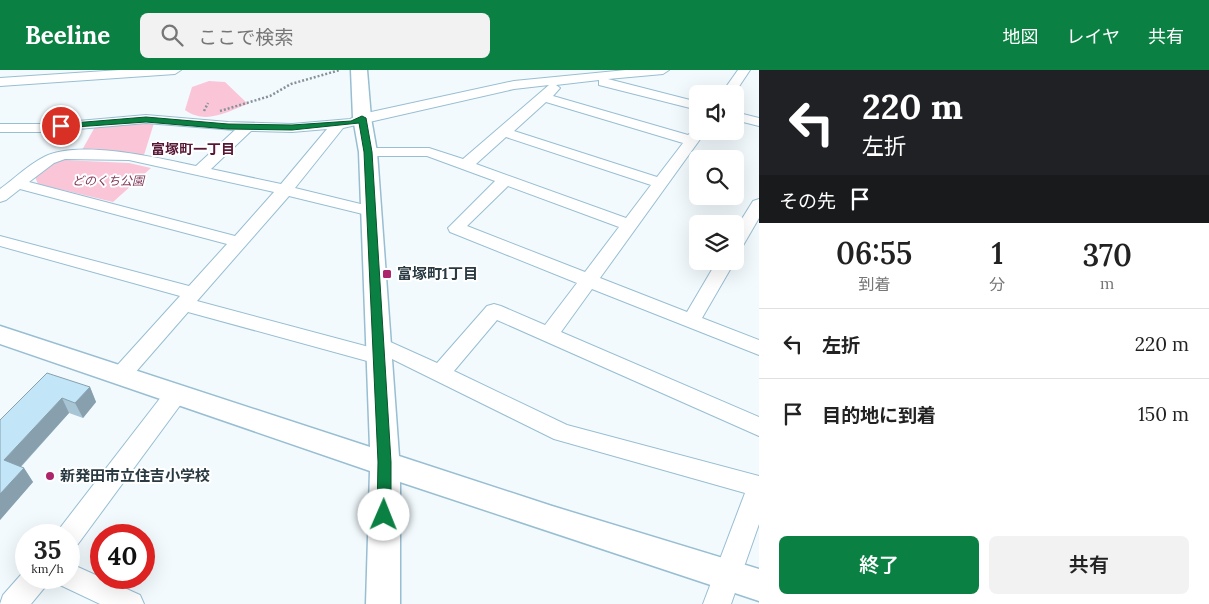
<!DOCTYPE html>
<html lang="ja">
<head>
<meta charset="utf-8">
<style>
	body { margin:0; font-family:Lora,"Noto Sans JP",serif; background:#f2f2f2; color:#222; height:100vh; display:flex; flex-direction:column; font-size:19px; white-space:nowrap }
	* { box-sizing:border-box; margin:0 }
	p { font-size:16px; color:#767676 }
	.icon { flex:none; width:28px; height:28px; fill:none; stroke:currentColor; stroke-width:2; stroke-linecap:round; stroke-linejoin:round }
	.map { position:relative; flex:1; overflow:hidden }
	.side { display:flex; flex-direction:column; background:#fff; width:450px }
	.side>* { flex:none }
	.banner { background:#202124; color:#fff; overflow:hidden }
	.tools { position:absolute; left:689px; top:15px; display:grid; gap:10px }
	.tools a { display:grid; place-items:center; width:55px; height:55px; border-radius:8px; background:#fff; box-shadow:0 5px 20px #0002; font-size:25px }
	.speed { position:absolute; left:15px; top:454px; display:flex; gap:10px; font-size:25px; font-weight:700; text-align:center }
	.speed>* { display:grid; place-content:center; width:65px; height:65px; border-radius:50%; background:#fff; box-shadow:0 5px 20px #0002; line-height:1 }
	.speed small { font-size:12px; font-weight:400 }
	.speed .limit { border:8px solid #d22; background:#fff; color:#111 }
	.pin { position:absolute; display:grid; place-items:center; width:42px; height:42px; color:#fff; margin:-21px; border:2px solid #fff; border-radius:50%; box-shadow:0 1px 5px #0007 }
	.me { position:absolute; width:55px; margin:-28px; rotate:1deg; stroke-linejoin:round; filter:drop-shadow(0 0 4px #0008) }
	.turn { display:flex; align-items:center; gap:18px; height:105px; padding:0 20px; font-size:22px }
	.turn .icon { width:65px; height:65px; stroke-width:2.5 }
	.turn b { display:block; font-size:35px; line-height:42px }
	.then { display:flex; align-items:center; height:48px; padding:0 20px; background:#0003; gap:10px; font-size:19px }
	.eta { display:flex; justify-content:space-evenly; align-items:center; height:85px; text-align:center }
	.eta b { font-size:30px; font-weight:600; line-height:35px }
	.action { display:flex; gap:10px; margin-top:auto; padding:10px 20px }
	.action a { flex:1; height:58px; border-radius:8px; background:#0b8043; color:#fff; font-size:20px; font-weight:600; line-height:58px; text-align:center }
	.action a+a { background:#f2f2f2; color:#222 }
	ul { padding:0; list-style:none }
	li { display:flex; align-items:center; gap:15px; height:70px; padding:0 20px; border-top:1px solid #e0e0e0 }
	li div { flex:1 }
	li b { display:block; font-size:19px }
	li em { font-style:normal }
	header { display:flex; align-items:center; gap:30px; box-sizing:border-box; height:70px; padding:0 25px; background:#0b8043; color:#fff }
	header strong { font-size:24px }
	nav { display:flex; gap:28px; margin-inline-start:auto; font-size:18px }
	.search { width:350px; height:45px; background:#f2f2f2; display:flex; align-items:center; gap:12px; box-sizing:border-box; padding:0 18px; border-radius:8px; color:#767676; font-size:19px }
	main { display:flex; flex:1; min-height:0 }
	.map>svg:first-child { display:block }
	.green { fill:#fbc5d8 }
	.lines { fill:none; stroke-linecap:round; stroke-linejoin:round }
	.minor-casing { stroke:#98bed2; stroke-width:2 }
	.tertiary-casing { stroke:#98bed2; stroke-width:3 }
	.path { stroke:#869298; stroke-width:2.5; stroke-dasharray:2 2; stroke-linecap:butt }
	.minor { fill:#fff; fill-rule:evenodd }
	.tertiary { fill:#fff; fill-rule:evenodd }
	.wall { fill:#a7c5d5 }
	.shaded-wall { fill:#88a0ae }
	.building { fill:#c2e5f8; stroke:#88a0ae }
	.route { fill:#0b8043; stroke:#07532c }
	.poi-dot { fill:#ad256a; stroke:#fff; stroke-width:2 }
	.labels { text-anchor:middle; stroke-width:4; stroke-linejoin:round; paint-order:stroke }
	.far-park-label { font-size:12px; font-style:italic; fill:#803958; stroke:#fff }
	.far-neighbourhood-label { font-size:14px; font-weight:bold; fill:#571735; stroke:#fff }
	.poi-label { font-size:15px; font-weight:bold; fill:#2a3a42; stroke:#fff; text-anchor:start }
</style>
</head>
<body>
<header>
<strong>Beeline</strong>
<div class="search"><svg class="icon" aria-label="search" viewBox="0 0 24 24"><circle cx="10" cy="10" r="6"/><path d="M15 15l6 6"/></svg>ここで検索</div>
<nav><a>地図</a><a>レイヤ</a><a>共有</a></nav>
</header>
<main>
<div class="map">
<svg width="759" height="534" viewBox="0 0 759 534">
	<rect width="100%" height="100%" fill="#f2fafe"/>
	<g class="green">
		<path d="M209,11L225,12L248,34C226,42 206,55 185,40L192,17Z"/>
		<polygon points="130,52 154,53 144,85 81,82 96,55"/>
		<polygon points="63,90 129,93 151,98 113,132 38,114 35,107 53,93"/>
	</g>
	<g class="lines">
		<defs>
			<g id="minor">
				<polygon points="120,0 181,0 175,4 0,16 0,8"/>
				<path d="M626,0H669L663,4L608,9L698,32V40L599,15V10L556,15L560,18L553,26L688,65L698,57V61H706L600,208L687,242L717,191H735L702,248L759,270V285L592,219L561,262L759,347V366L497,250L454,301L567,355L759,406V454L731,534H703L745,423L554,369L388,287L385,292L378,294L188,242L127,312L120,314L113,312L109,306L113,300L180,226L0,176V166L189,216L227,174L20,119L6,130L0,132V119C14,109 28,95 44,87C78,69 159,88 196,96L235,60L146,53L44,62H0V54H44L146,45L228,52L292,54L350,49L362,44L514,11ZM549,15L463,89L429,78H368L361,82L368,86H427L495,111L448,158L450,162L577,213L545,255L501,236L494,234L487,236L437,293L377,266L370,268L367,273L369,277L197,231L289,126L371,146L377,144L379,141L377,138L295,118L343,58L514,19ZM546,32L683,73L657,107L514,61ZM327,59L281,114L211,99L251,61L292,62ZM506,67L651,115L626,148L476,94ZM65,89L129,90L274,122L235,166L29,112L54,93ZM508,116L619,157L585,202L467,156Z"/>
				<polygon points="738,0 750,0 734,24 721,24"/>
				<polygon points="735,42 759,48 759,56 735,50"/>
				<polygon points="759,129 759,148 741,179 735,180 735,160 753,131"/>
				<polygon points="176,316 184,318 187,324 184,330 78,474 69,478 69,465 57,465 60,458 168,318"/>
				<polygon points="69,493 140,525 144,534 100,534 60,515 56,508 69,508"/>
				<polygon points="26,499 26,508 49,508 45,517 31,534 0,534 3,525"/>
			</g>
			<polygon id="tertiary" points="351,0 367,0 371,48 377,82 399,386 552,436 759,499 759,531 400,412 400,534 366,534 370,401 0,274 0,256 370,377 359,82 353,48"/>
		</defs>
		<use href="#minor" class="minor-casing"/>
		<use href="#tertiary" class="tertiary-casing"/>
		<g class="path">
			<polyline points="204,41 208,33"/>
			<polyline points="220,41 270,26 291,14 340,0"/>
		</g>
		<use href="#minor" class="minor"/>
		<use href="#tertiary" class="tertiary"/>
	</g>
	<polygon class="wall" points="90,317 96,332 83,348 69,343 21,397 24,398 33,412 0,450 0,350"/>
	<g class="shaded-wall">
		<polygon points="90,317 96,332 83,348 75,333"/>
		<polygon points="62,328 69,343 13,405 4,390"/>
		<polygon points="24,398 33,412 0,450 0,424"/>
	</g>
	<polygon class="building" points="47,303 90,317 75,333 62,328 4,390 24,398 0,424 0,350"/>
	<polygon class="route" points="362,46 366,48 372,82 391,392 391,445 389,450 384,452 379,450 377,445 378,392 364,82 359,53 292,60 228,59 146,52 61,58 57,56 61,54 146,47 228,54 292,55 351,51"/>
	<g class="poi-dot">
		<rect x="382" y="199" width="10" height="10" rx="2.5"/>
		<circle cx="50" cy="406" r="5"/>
	</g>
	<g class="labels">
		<g class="far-park-label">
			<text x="108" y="115">どのくち公園</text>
		</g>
		<g class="far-neighbourhood-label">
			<text x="193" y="84">富塚町一丁目</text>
		</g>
		<g class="poi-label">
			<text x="397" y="209">富塚町1丁目</text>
			<text x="60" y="411">新発田市立住吉小学校</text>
		</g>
	</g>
</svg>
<div class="tools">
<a><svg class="icon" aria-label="sound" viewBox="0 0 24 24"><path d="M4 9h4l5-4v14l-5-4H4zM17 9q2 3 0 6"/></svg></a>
<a><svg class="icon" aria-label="search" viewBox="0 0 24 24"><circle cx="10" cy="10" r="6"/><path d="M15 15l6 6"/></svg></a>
<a><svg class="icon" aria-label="layers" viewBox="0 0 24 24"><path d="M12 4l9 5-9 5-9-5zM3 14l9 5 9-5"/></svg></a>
</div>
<div class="speed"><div>35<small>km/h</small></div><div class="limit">40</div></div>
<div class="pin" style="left:61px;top:56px;background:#d93025"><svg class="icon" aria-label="arrive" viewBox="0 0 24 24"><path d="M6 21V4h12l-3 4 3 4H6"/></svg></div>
<svg class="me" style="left:384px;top:445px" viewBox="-20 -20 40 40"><circle r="19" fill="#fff"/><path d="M0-13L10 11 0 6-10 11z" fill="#0b8043"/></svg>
</div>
<section class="side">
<div class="banner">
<div class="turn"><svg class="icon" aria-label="left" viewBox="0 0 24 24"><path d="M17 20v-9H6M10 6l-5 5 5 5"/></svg><div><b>220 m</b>左折</div></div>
<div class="then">その先<svg class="icon" aria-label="arrive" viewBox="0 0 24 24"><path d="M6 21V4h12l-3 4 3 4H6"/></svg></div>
</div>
<div class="eta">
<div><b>06:55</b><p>到着</p></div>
<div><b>1</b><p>分</p></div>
<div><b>370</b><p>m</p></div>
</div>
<ul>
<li><svg class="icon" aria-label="left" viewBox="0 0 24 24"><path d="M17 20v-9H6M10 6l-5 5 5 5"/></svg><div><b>左折</b></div><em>220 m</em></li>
<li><svg class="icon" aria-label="arrive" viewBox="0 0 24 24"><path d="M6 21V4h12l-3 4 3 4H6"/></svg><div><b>目的地に到着</b></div><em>150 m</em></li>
</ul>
<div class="action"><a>終了</a><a>共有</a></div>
</section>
</main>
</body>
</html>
